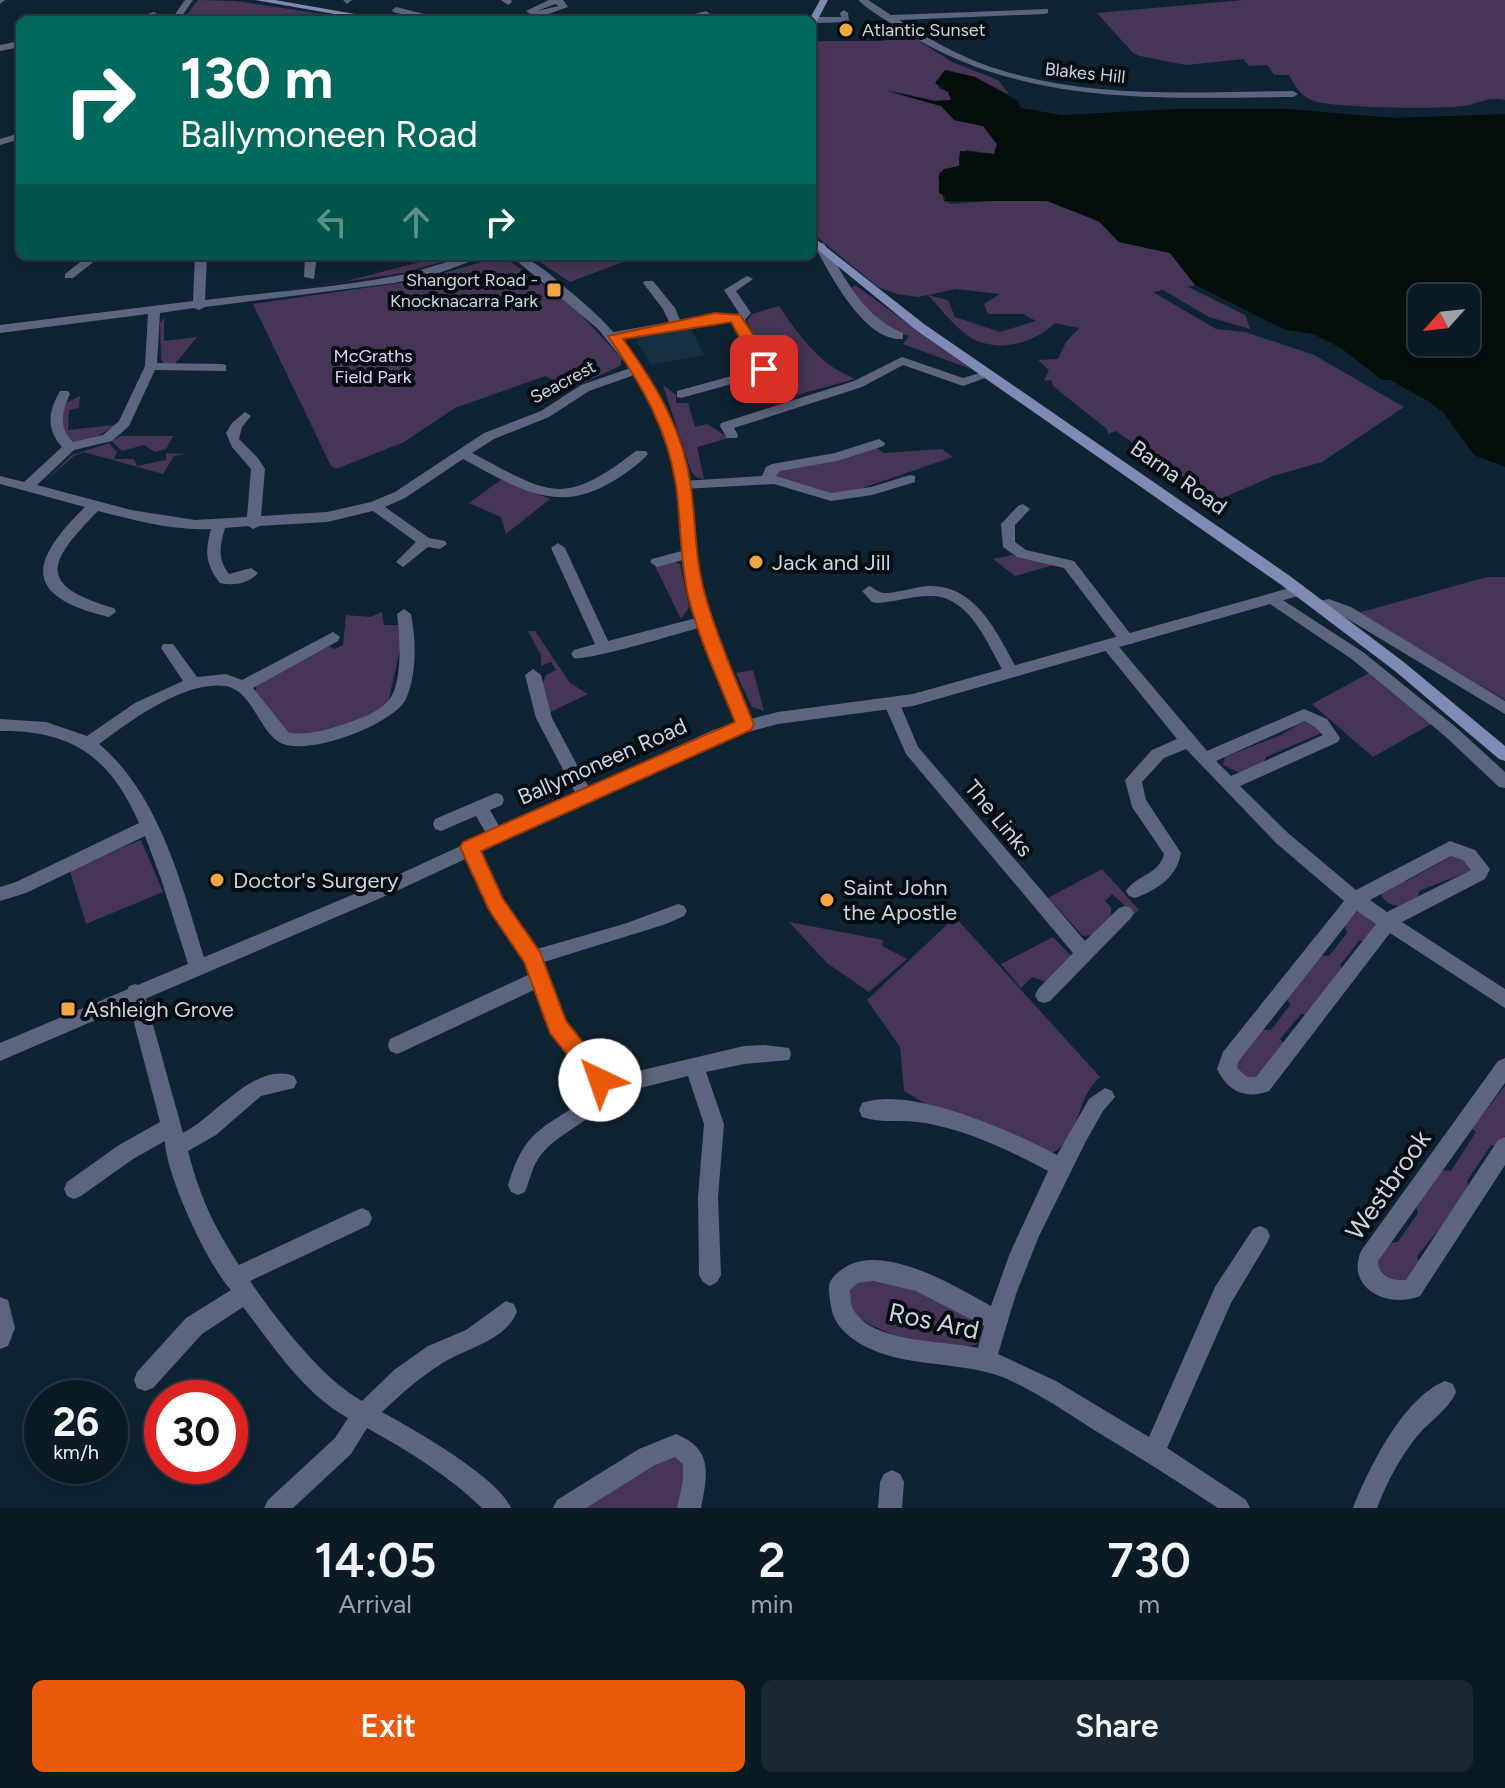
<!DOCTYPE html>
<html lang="en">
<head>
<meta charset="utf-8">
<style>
	body { margin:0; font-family:Figtree,sans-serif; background:#192832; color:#f1f3f6; height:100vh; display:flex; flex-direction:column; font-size:30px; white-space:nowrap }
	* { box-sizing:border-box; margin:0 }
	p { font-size:26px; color:#9aa1a7 }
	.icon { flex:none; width:44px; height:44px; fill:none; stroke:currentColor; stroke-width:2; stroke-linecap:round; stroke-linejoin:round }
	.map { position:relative; height:1508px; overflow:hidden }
	.details { display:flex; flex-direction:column; background:#0b1b26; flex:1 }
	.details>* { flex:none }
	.hud { position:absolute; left:16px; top:16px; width:800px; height:244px; border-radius:12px; box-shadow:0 4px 12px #0003,0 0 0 2px #2b3943; background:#00695c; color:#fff; overflow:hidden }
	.needle { width:52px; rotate:243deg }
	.tools { position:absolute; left:1408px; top:284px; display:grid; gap:16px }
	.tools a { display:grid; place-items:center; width:72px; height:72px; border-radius:12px; background:#0b1b26; box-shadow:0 4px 12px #0003,0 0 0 2px #2b3943; font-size:40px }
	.speed { position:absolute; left:24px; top:1380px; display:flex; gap:16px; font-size:40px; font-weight:700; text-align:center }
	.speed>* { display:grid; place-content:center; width:104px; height:104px; border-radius:50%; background:#0b1b26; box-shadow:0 4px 12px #0003,0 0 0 2px #2b3943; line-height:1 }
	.speed small { font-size:20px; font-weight:400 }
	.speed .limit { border:12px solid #d22; background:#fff; color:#111 }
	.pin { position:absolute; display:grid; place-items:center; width:68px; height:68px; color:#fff; margin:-34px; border-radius:16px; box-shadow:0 4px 12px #0006 }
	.me { position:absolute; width:88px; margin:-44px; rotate:318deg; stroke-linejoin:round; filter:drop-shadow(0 0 6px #0008) }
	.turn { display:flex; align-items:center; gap:28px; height:168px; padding:0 32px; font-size:36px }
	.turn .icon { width:104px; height:104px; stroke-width:2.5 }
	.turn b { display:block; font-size:56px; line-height:68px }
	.lanes { display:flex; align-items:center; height:76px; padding:0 32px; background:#0003; justify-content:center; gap:40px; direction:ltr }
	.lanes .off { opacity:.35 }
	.eta { display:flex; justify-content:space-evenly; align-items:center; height:136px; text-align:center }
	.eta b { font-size:48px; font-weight:600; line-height:56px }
	.action { display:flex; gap:16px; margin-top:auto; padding:16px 32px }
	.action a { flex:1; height:92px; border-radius:12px; background:#ea580c; color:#fff; font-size:32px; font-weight:600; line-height:92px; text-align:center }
	.action a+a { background:#192832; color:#f1f3f6 }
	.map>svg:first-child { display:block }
	.built { fill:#153042 }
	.green { fill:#463556 }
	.water { fill:#040e0a; fill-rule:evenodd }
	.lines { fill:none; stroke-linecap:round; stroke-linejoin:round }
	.minor { fill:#5d647f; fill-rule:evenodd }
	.tertiary { fill:#5d647f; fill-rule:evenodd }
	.secondary { fill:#7f8ab5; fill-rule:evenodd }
	.route { fill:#ea580c; stroke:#983908; stroke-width:2 }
	.poi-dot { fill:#f3a443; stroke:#050c12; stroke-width:3 }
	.labels { text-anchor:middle; stroke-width:8; stroke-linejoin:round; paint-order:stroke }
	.far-poi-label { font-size:18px; fill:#cad7e0; stroke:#050c12; text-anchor:start }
	.far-street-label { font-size:18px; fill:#cad7e0; stroke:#050c12 }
	.far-park-label { font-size:18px; fill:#e5d3f7; stroke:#050c12 }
	.street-label { font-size:22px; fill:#cad7e0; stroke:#050c12 }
	.poi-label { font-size:22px; fill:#cad7e0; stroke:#050c12; text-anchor:start }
	.near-street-label { font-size:26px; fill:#cad7e0; stroke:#050c12 }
</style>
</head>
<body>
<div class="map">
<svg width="1505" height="1508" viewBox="0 0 1505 1508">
	<rect width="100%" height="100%" fill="#0f2432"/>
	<polygon class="built" points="689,325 704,355 651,365 634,337"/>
	<g class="green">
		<polygon points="198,0 236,1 323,14 308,20 183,20"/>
		<path d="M1243,0H1505V100C1490,97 1483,101 1469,105C1449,110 1333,108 1314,101C1300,96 1296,87 1289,75H1274L1267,65L1249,66L1243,59L1186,65L1140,56L1133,53L1097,13Z"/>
		<path d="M910,35L952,62L998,80L1010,95L975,77L946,70L938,88L948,92L952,100L935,101L888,90L941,106L954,120L983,126L997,144L994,154L966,150L959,156V166L938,177L944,201L951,204L1017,199L1048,201L1099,222L1119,242L1170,253L1195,285L1188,287L1245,315L1250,329L1209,317L1163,290L1153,292L1216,329L1245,332L1314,355L1404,407L1322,462L1273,476L1216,501L1116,431L1108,434L1107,429L1054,387L1051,380L1044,381L1049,370L1038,360L1058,359L1066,342L1079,328L1055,323C1032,346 989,355 963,332C950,321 939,307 928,295L948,300L955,317L1000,332L1036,321L1023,314H988L984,304L1000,294L956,289L918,297L897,294L878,287L812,233V44L820,41H882Z"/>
		<polygon points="443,256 462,256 403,273 256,295 347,281"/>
		<polygon points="502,256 571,304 622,359 620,366 570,389 545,376 455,408 404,442 336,469 331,466 253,304 420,280"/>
		<polygon points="531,256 639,256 570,282"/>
		<polygon points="855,285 971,369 903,344 909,336 888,329 869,315 851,288"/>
		<path d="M779,306C800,337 819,364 855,379L796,395L771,371L747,321L752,314Z"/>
		<polygon points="164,318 164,341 197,337 174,365 164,364 161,359 160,323"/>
		<polygon points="663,385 676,395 676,403 688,403 695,427 707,424 729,438 697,447 704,479 696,477 691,471"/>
		<path d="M80,396L79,408L69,410L68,430L115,425L98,436L73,443C60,432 60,418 66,403Z"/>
		<polygon points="121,436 173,436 166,449 155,452 144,445 122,451 112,441"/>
		<polygon points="109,443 117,452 114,459 134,459 137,466 166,460 166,453 186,454 174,456 163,474 84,452 74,456 43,483 72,455"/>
		<polygon points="877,448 884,453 942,449 953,457 851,492 826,493 776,477 776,471"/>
		<polygon points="502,479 550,499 506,534 501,517 469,503"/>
		<polygon points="1012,555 1057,564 1015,576 993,559"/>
		<polygon points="674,562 680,564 689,607 681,619 655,566"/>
		<polygon points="1487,577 1505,577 1505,700 1358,613"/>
		<path d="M382,612L384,625H400L403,635L388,703C360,722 320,738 287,733L255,692L257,685L329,646L335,649L343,645L346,615L370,617Z"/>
		<polygon points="528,631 535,631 570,683 588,694 548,713 542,685 546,675 556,670 551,662 541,666 541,655"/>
		<polygon points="753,670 764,711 752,707 736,673"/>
		<polygon points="1369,673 1431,724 1373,757 1312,704"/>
		<polygon points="1304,721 1315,723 1322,733 1266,757 1264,762 1240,773 1223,765 1225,757 1281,735"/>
		<polygon points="141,840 163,892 86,924 69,868"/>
		<path d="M1457,853L1472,870L1419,891L1418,897L1400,906C1391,906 1382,901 1380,891L1397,881H1407Z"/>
		<polygon points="1102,869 1139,910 1134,914 1112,894 1105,901 1111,907 1111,916 1092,935 1083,936 1048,898"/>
		<polygon points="1360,909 1378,921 1366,941 1359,941 1340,965 1342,970 1310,1015 1301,1014 1280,1039 1285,1045 1253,1082 1235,1074 1236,1060 1261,1030 1271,1030 1290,1005 1286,997 1320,955 1329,956 1347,933 1345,925"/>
		<path d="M955,917L1100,1077C1077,1095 1080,1137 1054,1152H1046L990,1124L926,1104L904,1091L900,1047L867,1000Z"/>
		<polygon points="789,922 883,940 882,946 907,959 869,992 827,963"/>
		<polygon points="1053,937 1071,956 1046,982 1032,977 1021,988 1001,964"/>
		<polygon points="1505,1086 1505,1136 1499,1146 1491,1145 1467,1181 1470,1192 1417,1256 1420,1265 1408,1282 1395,1287 1374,1267 1388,1243 1398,1242 1418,1213 1416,1205 1442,1170 1451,1171 1476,1132 1472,1128"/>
		<path d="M857,1279C890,1283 976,1299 981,1339L976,1345C932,1350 885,1337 848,1311L844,1288Z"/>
		<polygon points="670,1454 684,1462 682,1508 583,1508"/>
	</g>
	<path class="water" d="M945,70L975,77L1018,101L1021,108L1062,115L1176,109H1288L1395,118L1505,114V467L1474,455L1444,413L1428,401L1390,380H1382L1341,348L1313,334L1286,330L1265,320L1195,285L1170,253L1119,242L1099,221L1047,201H944L946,197L939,193V174L944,169L959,166L960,151L994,154L997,144L983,126L954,120L941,106L887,91L935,101L951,100L948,92L935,83ZM1422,298H1466V342H1422Z"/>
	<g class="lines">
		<g class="minor">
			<polygon points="0,0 5,0 0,4"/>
			<polygon points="343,0 352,0 347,4"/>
			<polygon points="501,0 511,0 512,2 508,5"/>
			<path d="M549,0H563L568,7L537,18L526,11ZM555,4L559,6L537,11Z"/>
			<path d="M858,0H868L891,15L1048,9V13L1045,14L899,20C928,38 958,56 991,67C1088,100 1192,92 1293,91L1298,94L1293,97C1158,98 1028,107 908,34C891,23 872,13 858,0Z"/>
			<polygon points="396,7 440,18 441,20 426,20 393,12 392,10"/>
			<polygon points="844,10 848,13 849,22 815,23 811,20 815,17 841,17 840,13"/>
			<polygon points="706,11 710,14 709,16 673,20"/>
			<polygon points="154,12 158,15 157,17 129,20"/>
			<polygon points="20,41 20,47 0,51 0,45"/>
			<path d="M816,243H824C846,279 862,316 903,333V339C864,342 830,274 814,245Z"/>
			<polygon points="88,256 101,256 73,278 65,278 65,274"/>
			<path d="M195,256H207L205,300C268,292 332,288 395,276C425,271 454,256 485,256L439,273L394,283L205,307L199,310L194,308L160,313L157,363L222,364L226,365V371L155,370L129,426L112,441L74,450L37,485L131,510L195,520L247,517L251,469L232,447L226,433L232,423L245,412L251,416L242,427L239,439L258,458L265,469L261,516L327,512L371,502L395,492L484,433L541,411L581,385L639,365L643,366V372L589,391L549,417L494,439L472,453C550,494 562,508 636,451H646L648,454C637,466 622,476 608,484C554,515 512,485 463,459L405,498L385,507L429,538L445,541L447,544L440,549L428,547L403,567L396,562L416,542L373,511L327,522L259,526L253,529L248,526L225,528C220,545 217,559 229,574L251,568L258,573C248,584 234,586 220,583C205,564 205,551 211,529C174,531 134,520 98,511C49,561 34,585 114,608L116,612L109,617C22,596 29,562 85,507L0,484V476L24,482L62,447C46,429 48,412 60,391H68L70,394C62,412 58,427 73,442L103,435L119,421L145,366L148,314L0,333V325L193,301Z"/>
			<polygon points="305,256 317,256 314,279 304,277"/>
			<polygon points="747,276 753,279 736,291 751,313 745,320 765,354 770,371 768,374 681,398 677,397 677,391 757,369 753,354 735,323 715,321 614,340 608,336 614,332 669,322 663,309 643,283 645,281 653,281 675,308 680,320 715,313 736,316 739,313 724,290"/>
			<polygon points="902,357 963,378 990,370 996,374 963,386 903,365 862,387 734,428 738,435 737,438 727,438 720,426 721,423 854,381"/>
			<polygon points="879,439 885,443 884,446 837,461 780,471 776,476 831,493 871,487 910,475 915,476 915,482 872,495 831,501 774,484 683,489 676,485 683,481 762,476 766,467 772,464 835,453"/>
			<polygon points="1023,504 1030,509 1015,525 1015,542 1026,550 1074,561 1132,636 1134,640 1132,644 1122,644 1064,568 1017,557 1003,547 1001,524 1018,506"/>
			<path d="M558,543L565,548L608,641L704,616L711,621L709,625C687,631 589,661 574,658L571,654L574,650L595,644L551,548Z"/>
			<polygon points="689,549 696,554 694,557 657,567 650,562 652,559"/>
			<path d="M869,586C873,587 876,591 880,592C889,596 917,586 929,586C978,585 998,636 1019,672L1016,676H1006C989,648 972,598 933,596C914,595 895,602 877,603L872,602L862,591Z"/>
			<polygon points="1275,595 1363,652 1458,729 1505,772 1505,788 1499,787 1446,737 1353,660 1270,604 1268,600 1270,596"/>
			<polygon points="1329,599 1351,607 1505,701 1505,714 1341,615 1328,609 1315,610 1313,606 1315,602"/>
			<path d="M404,609L411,614C416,640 417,674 406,699C393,725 305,758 279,742C258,729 252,690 225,686C185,680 130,721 99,744C162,797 183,891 207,967L204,973L198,975L192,973L189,967L161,879L145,836L26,893L0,901V887L16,882L139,823C110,757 72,730 0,731V719L46,722L87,736L135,703L183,681L161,648L163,644H173L197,677L226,674L242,680L333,632L340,637L338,641L253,688L289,733C308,735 327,730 345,724C359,719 379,712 389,700C403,683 400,635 397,614Z"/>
			<path d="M1109,640L1114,641L1207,751L1304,709L1327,719L1340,738L1338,742L1240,786L1288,833L1356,890L1450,841L1475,850L1490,869L1485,879L1402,922L1505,989V1008L1390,933L1269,1091C1246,1100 1227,1091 1217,1069L1223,1052L1344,901L1276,843L1186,749L1164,758L1142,782L1146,800L1181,853C1177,877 1157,890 1135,898L1129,896L1126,891C1136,875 1159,875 1164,854L1132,807L1125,780L1152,750L1177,739L1104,649L1102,645ZM1305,721L1315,727L1323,735L1231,776L1216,761ZM1451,856L1463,860L1471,870L1387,912L1370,900ZM1357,911L1376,924L1256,1077H1247L1237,1068L1238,1062Z"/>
			<polygon points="533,669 541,675 552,718 593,795 591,800 579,800 536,718 525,675"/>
			<polygon points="892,698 900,704 918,747 1085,941 1119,908 1125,906 1131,908 1134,913 1131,918 1050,1001 1044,1003 1038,1001 1035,995 1038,989 1073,953 906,754 884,704"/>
			<polygon points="496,793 502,795 504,800 502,805 490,810 504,835 502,840 496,842 490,840 476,816 441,831 435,829 433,824 435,819"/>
			<path d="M470,840L476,842L503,899L537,949L624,924L678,904L684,906L687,911L684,916L666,924L544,962C560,1003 574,1057 617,1076L744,1046L764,1045L789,1048L791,1054L789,1060L744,1064L706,1072L724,1124L718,1197L721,1275L717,1282L710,1286L703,1282L699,1275L698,1197L704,1124L688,1076L617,1094L611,1092C595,1123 561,1129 540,1156C532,1167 530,1180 525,1192L518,1195L511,1192L508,1185C515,1163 522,1144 540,1130C559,1114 583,1107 594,1084L587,1081L554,1037L536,989L404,1051L397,1054L390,1051L388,1045L390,1039L530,974L525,962L490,909L462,847L464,842Z"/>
			<path d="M135,984L141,986L144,992L183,1133C215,1117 255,1061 294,1076L297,1082L294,1088L261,1096L216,1135L188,1151C200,1197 213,1225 239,1265L355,1211L362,1208L369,1211L372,1218L369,1225L250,1281C275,1318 323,1380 362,1401L394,1370L428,1346L466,1330L506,1301L514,1304L517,1312C504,1342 465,1348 441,1364C419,1378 401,1394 382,1412C413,1429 498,1477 511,1508H482C449,1476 407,1450 367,1428L351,1454L293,1508H264L268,1500L335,1438L348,1418C304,1394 273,1346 243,1307L202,1334L153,1388L145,1391L137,1388L134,1380L137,1372L186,1318L231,1290C208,1266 165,1173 165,1141L133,1159L81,1196L74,1199L67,1196L64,1189L67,1182L119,1145L160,1122L126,992L129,986Z"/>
			<path d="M1505,1058V1083L1378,1261C1378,1277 1393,1281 1406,1280L1498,1140L1505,1137V1165L1420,1296C1389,1309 1345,1289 1361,1251L1498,1061Z"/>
			<path d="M1105,1088L1112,1091L1115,1097L1103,1111L1086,1141L1039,1236L1016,1294L998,1354L1056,1381L1149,1437L1215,1287L1253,1229L1260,1226L1267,1229L1270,1236L1267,1243L1231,1303L1167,1448L1246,1500L1250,1508H1218C1177,1481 1136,1455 1094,1430C1065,1411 1036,1392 1005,1378C955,1358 891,1371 848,1335C833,1322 831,1311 829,1292C828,1280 834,1275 844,1268C883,1242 955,1286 991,1306L1010,1253L1048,1171C1009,1150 969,1131 925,1123C905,1119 881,1124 862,1117L859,1110L862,1103C910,1085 1014,1132 1057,1155L1089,1099ZM873,1281L916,1291L984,1326L978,1348C945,1340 872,1344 853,1309C850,1304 851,1295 850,1290L858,1283Z"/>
			<polygon points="0,1297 8,1300 15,1328 8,1346 0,1349"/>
			<path d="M1445,1381L1453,1384L1456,1392C1449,1409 1430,1421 1418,1435C1400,1457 1387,1482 1377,1508H1353C1369,1468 1403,1398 1445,1381Z"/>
			<path d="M676,1434C713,1449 708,1474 701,1508H677L683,1481V1464L675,1457L655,1465L586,1508H553L557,1500L639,1449Z"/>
			<polygon points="892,1470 900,1474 904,1482 902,1508 878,1508 880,1482 884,1474"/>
		</g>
		<g class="tertiary">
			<polygon points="185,0 193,0 179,20 171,20"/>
			<polygon points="20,133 20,139 0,145 0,139"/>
			<path d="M511,256C533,256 551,276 567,289C631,340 677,404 690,485C695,516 693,546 699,576C709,626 730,673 750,719L778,712L913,694L1300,585L1307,590L1305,594L913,706L778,724L723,739L390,894L0,1061V1043L378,884L713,730L736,723L707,652L689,595L682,553L676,485L669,446L656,412L640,381L598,329Z"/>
		</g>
		<g class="secondary">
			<polygon points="255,0 275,0 389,20 368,20"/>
			<polygon points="820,0 828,0 816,23 812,26 812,20 809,20"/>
			<polygon points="812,236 924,324 1290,576 1405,663 1505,746 1505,761 1499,759 1395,671 1280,584 916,330 812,245"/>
		</g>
	</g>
	<path class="route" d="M715,313L740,315L766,354L769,372H759L731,322L623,339C656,385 684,431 691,488C696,525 695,562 706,598C718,641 738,684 754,725L751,730L481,851L503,899L540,952L566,1021L608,1073L611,1080L608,1087L600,1090L593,1087L550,1033L524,962L489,910L460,847L463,842L735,722C719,681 698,638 688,595C680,559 681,522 676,485C667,427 641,384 608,336Z"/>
	<g class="poi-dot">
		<circle cx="846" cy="30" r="8"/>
		<rect x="546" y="282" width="16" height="16" rx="4"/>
		<circle cx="756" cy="562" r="8"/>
		<circle cx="217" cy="880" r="8"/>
		<circle cx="827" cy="900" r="8"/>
		<rect x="60" y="1001" width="16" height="16" rx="4"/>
	</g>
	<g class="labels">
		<g class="far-poi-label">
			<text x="862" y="36">Atlantic Sunset</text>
			<text x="538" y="286" text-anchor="end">Shangort Road -<tspan x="538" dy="21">Knocknacarra Park</tspan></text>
		</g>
		<g class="far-street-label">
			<text transform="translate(1085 73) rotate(6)" y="6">Blakes Hill</text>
			<text transform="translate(563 382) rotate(-28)" y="6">Seacrest</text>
		</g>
		<g class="far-park-label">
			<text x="373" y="362">McGraths<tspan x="373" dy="21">Field Park</tspan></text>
		</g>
		<g class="street-label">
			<text transform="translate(1179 477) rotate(35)" y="8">Barna Road</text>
			<text transform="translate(602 761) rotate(-24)" y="8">Ballymoneen Road</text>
			<text transform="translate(999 818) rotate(50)" y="8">The Links</text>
		</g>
		<g class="poi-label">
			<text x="772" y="570">Jack and Jill</text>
			<text x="233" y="888">Doctor's Surgery</text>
			<text x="843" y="895">Saint John<tspan x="843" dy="25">the Apostle</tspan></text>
			<text x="84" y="1017">Ashleigh Grove</text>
		</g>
		<g class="near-street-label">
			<text transform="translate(1388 1185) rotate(-55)" y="9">Westbrook</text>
			<text transform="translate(934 1321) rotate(12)" y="9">Ros Ard</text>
		</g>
	</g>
</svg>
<div class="tools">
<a><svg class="needle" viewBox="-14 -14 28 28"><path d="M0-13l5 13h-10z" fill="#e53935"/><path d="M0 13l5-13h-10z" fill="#9aa1a7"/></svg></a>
</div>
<div class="speed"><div>26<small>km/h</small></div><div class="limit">30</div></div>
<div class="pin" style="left:764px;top:369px;background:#d93025"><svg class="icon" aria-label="arrive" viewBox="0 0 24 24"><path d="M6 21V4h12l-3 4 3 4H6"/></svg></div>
<svg class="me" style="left:600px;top:1080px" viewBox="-20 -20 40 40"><circle r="19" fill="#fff"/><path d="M0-13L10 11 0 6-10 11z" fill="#ea580c"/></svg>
<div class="hud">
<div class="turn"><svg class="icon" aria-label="right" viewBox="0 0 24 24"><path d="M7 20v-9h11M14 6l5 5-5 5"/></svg><div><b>130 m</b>Ballymoneen Road</div></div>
<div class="lanes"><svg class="icon off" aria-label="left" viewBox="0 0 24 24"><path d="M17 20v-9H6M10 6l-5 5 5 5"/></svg><svg class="icon off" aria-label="ahead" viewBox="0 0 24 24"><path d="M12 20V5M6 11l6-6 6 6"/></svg><svg class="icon" aria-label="right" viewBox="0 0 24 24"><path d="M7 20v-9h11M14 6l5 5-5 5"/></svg></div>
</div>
</div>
<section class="details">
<div class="eta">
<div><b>14:05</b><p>Arrival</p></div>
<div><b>2</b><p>min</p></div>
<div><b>730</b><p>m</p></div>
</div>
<div class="action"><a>Exit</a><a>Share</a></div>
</section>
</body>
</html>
